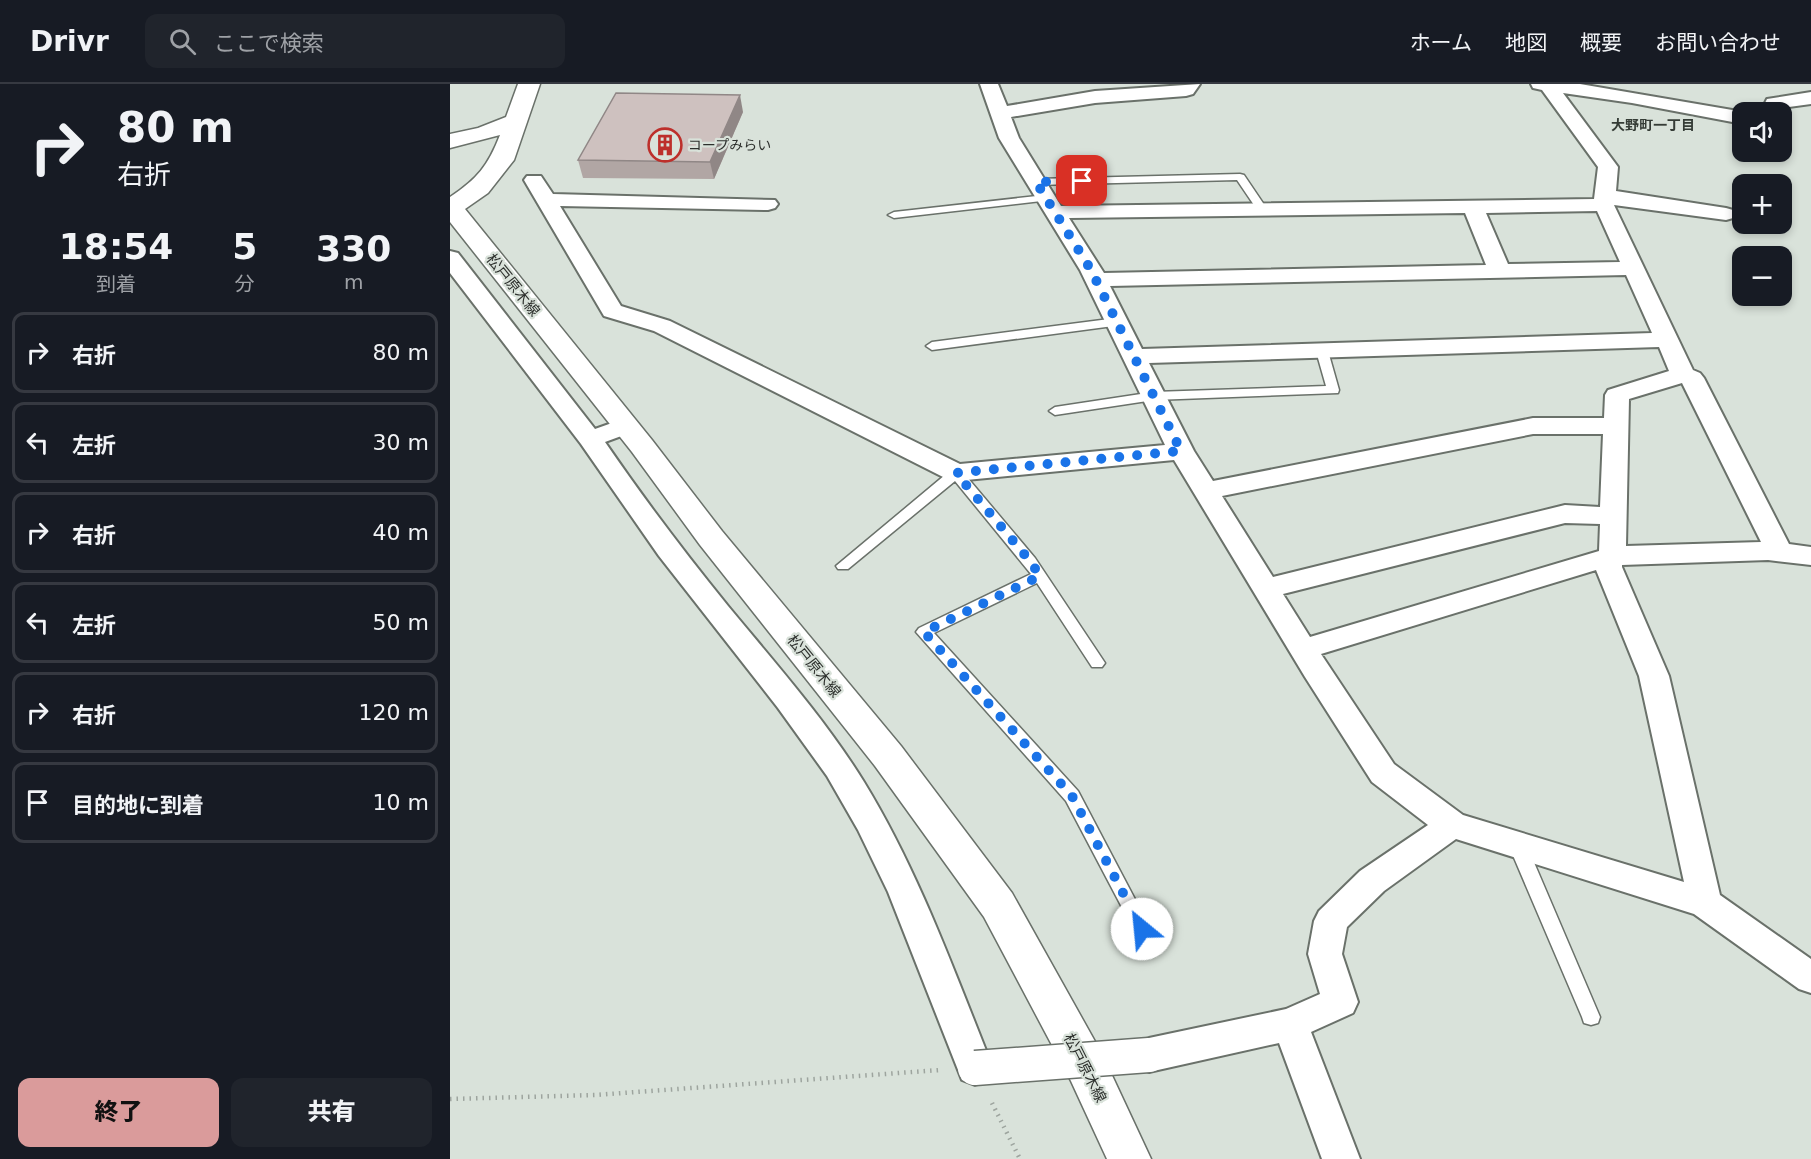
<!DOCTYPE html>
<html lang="ja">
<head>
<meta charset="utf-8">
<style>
	body { margin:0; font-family:"DejaVu Sans","Noto Sans JP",sans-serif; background:#20242c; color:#f1f3f6; height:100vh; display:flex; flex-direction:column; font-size:22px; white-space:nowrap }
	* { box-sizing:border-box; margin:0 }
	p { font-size:20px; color:#9ea1a6 }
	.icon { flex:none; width:33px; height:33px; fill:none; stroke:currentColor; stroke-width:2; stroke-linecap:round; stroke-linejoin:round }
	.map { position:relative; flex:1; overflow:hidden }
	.side { display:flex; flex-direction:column; background:#171b24; width:450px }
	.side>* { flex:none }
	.top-card { background:#171b24; color:#f1f3f6; overflow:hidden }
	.controls { position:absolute; left:1282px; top:18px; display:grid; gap:12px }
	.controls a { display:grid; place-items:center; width:60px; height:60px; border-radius:12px; background:#171b24; box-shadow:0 3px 9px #0003; font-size:30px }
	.pin { position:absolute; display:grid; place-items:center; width:51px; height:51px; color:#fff; margin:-26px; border-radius:12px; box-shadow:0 3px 9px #0006 }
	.me { position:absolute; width:66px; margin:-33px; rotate:332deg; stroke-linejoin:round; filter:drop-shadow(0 0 4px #0008) }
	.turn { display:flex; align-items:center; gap:21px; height:126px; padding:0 18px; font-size:27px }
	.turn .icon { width:78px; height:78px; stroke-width:2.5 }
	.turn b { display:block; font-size:42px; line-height:51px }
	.eta { display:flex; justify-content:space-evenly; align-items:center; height:102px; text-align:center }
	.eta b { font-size:36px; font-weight:800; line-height:42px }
	.action { display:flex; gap:12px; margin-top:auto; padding:12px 18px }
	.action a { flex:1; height:69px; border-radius:12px; background:#da9b9b; color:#111; font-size:24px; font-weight:800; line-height:69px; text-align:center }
	.action a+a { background:#20242c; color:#f1f3f6 }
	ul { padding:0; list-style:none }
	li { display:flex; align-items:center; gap:18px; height:81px; margin:0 12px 9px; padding:0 6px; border:3px solid #363941; border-radius:12px }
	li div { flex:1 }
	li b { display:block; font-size:22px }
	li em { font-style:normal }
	header { display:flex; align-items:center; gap:36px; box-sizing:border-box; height:84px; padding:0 30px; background:#171b24; border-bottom:2px solid #363941 }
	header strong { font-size:28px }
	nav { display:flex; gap:33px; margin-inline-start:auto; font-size:21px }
	.search { width:420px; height:54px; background:#20242c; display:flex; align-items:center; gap:15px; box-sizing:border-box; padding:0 21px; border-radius:12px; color:#9ea1a6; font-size:22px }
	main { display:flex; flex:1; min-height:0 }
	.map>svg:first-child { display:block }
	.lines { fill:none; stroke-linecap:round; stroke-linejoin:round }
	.lane-casing { stroke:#6a716a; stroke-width:3 }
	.street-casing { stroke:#6a716a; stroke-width:4 }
	.secondary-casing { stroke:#6a716a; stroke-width:3 }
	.path { stroke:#9da49e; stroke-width:4.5; stroke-dasharray:1.5 5; stroke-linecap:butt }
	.lane { fill:#fff; fill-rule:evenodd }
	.street { fill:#fff; fill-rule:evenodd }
	.secondary { fill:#fff; fill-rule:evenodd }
	.street-bridge-casing { stroke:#6a716a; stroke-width:37; stroke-linecap:butt }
	.street-bridge { stroke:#fff; stroke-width:34 }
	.wall { fill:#b1a6a4 }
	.shaded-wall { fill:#908786 }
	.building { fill:#cec1bf; stroke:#908786; stroke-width:1.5 }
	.route { stroke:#1a73e8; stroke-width:10; stroke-dasharray:0 18 }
	.labels { text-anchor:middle; stroke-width:4.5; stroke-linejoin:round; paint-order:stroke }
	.far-neighbourhood-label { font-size:14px; font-weight:bold; fill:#353c36; stroke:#d9e2da }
	.far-poi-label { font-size:14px; fill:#2d302d; stroke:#d9e2da; text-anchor:start }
	.street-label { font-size:15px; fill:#2d302d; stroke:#d9e2da }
</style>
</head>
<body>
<header>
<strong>Drivr</strong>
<div class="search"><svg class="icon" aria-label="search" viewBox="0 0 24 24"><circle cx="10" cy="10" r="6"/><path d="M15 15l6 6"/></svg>ここで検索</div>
<nav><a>ホーム</a><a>地図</a><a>概要</a><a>お問い合わせ</a></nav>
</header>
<main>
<section class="side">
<div class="top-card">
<div class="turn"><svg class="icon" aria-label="right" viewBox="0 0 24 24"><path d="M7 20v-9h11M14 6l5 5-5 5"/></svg><div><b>80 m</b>右折</div></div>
</div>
<div class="eta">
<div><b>18:54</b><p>到着</p></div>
<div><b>5</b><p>分</p></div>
<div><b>330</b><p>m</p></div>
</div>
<ul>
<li><svg class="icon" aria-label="right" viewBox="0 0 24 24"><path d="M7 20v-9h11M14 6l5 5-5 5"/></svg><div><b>右折</b></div><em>80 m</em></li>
<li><svg class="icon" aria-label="left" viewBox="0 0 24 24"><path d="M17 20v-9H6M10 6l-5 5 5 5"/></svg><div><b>左折</b></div><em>30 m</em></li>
<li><svg class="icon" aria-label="right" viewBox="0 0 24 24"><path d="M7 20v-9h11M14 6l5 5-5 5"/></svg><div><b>右折</b></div><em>40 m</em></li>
<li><svg class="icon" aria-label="left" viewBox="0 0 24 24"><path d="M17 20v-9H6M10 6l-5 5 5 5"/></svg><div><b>左折</b></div><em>50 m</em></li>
<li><svg class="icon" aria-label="right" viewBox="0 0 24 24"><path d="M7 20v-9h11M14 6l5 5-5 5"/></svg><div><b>右折</b></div><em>120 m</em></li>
<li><svg class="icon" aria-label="arrive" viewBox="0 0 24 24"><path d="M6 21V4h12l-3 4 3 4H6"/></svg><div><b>目的地に到着</b></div><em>10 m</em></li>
</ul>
<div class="action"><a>終了</a><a>共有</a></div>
</section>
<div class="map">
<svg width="1361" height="1075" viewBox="0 0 1361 1075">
	<rect width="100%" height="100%" fill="#d9e2da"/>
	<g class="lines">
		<defs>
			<g id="lane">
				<polygon points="790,90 794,91 817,125 816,127 808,127 787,96 586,101 581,98 586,95"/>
				<polygon points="596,111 601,114 600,116 444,134 438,131 444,128"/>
				<polygon points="667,234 673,238 671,241 482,266 476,262 482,258"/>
				<polygon points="872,263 878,267 889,306 888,309 704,316 605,331 599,327 605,323 704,308 876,302 866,267"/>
				<polygon points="506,385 511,386 585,474 655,579 652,583 642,583 587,499 484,549 628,707 698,840 701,845 698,850 692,853 686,850 616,717 466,548 469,544 581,490 505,397 398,485 388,485 386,482 501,386"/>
				<polygon points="1068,755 1074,757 1077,762 1150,933 1148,939 1141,941 1134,939 1132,933 1059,762 1062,757"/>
			</g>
			<g id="street">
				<path d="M530,0H548L557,22L645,7L750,0L743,10L736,12L645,19L561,33L569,54L611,122L1144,115L1148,83L1092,6L1083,4L1081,0H1130L1294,28L1293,40L1182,19L1113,9L1168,83L1166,107L1276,124L1283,126L1286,130L1283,134L1276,136L1164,121L1243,286L1250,289L1254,294L1339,460L1361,463V481L1318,476L1172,481V483L1219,592L1270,811L1361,875V909L1349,905L1244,830L1006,755L934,807L897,843L892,870L908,918L903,929L861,948L910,1075H872L829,959L699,988L686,983L681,971L686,959L699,954L836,925L870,910L858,870L864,837L869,827L910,787L978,741L922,698L855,593L724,376L506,397L497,395L204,247L154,232L74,96L77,92H91L103,110L325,116L328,120L325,124L318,126L110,122L171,222L220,237L510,380L715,361L630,186L549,54ZM1147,127L1170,178L1058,180L1036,129ZM1015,129L1036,181L654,189L619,134ZM1176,191L1202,249L692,265L660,202ZM1209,263L1219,287L1158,306L1155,311L1154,334H1083L763,397L744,367L699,279ZM1232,299L1311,458L1176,462L1179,315ZM1083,350H1153L1150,423L1115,421L823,493L772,412ZM1115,439L1150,440L1149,467L860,553L833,510ZM1146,486L1189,592L1234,798L1013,731L944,680L871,570Z"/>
				<polygon points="1361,8 1361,20 1324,25 1317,23 1315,19 1317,15"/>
				<path d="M0,167L8,169L145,345L176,334L185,337L188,342L185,347L155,358C194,415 235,469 278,522C325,579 375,635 414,698C469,788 504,887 543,984L538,996L525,1001L512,996L438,808L408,746L377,692L328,624L209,472L131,360L0,189Z"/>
			</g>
			<path id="secondary" d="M68,0H90L64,76L38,109L15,125L202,356L272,447L451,662L562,809L652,970L701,1075H657L621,997L534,833L425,682L250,461L182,368L0,138V113C27,95 38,82 50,51L0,64V50L28,44L56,33Z"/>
		</defs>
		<use href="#lane" class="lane-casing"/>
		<use href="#street" class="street-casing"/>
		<use href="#secondary" class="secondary-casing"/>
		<g class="path">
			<polyline points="0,1015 145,1011 490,986"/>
			<polyline points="542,1019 570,1075"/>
		</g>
		<use href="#lane" class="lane"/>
		<use href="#street" class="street"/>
		<use href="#secondary" class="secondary"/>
		<defs>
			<polyline id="street-bridge" points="525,984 699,971"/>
		</defs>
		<use href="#street-bridge" class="street-bridge-casing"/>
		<use href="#street-bridge" class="street-bridge"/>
	</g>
	<polygon class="wall" points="293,28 264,95 133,94 128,76"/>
	<polygon class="shaded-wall" points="290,11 293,28 264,95 260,78"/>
	<polygon class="building" points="166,9 290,11 260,78 128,76"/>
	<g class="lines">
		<polyline class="route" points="632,97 586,98 641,186 731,367 506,389 580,477 590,492 474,548 622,712 692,845"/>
	</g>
	<defs>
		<symbol id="building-ring" viewBox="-11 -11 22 22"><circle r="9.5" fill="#d9e2da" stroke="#bd2f2b" stroke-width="1.5"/><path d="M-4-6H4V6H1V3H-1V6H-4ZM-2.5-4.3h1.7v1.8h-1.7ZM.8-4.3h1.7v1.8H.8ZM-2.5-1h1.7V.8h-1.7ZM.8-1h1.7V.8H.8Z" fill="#bd2f2b"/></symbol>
	</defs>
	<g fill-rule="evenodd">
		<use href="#building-ring" x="196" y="42" width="38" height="38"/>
	</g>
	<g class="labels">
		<g class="far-neighbourhood-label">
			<text x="1203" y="46">大野町一丁目</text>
		</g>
		<g class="far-poi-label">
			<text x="238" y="66">コープみらい</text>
		</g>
		<g class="street-label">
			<text transform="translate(63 201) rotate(51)" y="5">松戸原木線</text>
			<text transform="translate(364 582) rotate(51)" y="5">松戸原木線</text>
			<text transform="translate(635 984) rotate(63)" y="5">松戸原木線</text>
		</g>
	</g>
</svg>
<div class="controls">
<a><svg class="icon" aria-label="sound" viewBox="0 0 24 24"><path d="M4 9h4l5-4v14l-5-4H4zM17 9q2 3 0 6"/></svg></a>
<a>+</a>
<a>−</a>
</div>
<div class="pin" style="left:632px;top:97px;background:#d93025"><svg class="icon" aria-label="arrive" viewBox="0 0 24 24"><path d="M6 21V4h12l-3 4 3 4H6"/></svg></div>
<svg class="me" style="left:692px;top:845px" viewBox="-20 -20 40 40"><circle r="19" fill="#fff"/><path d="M0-13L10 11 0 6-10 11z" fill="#1a73e8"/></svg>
</div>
</main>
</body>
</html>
